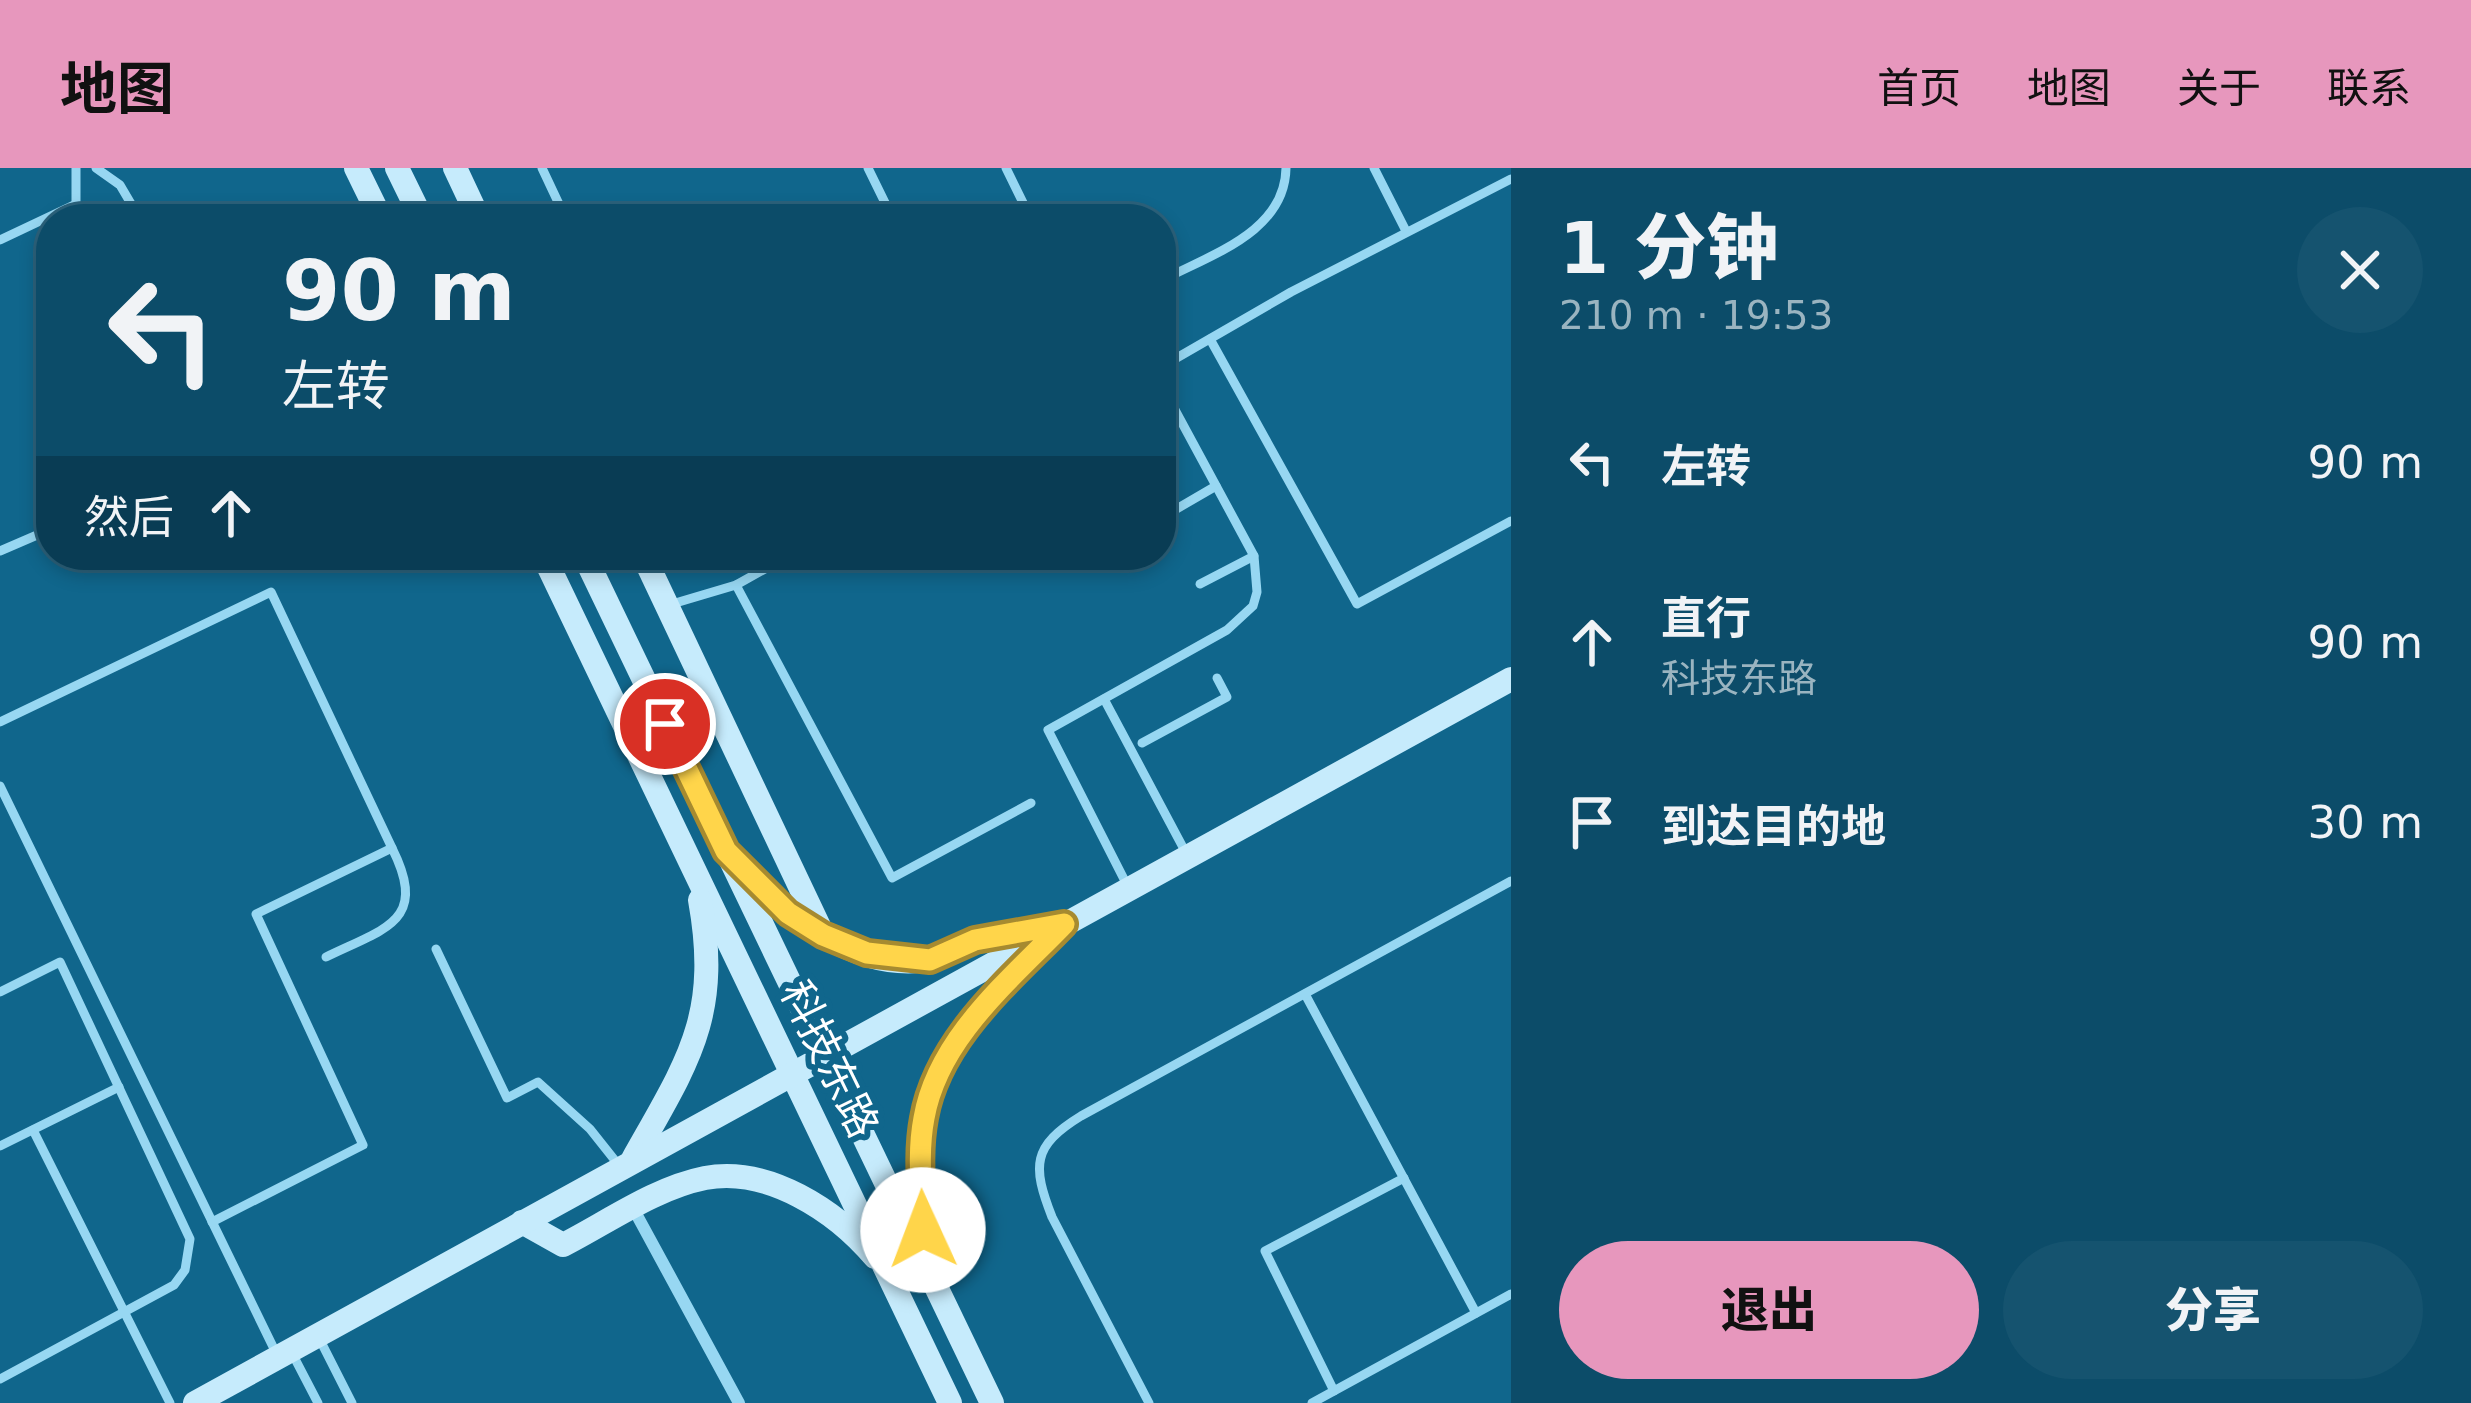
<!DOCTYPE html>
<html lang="zh">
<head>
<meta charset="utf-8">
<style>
	body { margin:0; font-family:"DejaVu Sans","Noto Sans SC",sans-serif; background:#15536f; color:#f1f3f6; height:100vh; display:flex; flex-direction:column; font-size:45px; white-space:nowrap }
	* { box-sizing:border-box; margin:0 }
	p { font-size:39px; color:#9ab4c0 }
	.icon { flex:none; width:66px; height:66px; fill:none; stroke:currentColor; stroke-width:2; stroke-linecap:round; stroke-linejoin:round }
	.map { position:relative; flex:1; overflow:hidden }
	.details { display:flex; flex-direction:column; background:#0c4c69; width:960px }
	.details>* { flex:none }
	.top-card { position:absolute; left:36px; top:36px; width:1140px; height:366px; border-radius:48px; box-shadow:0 6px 18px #0003,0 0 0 3px #2c637d; background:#0c4c69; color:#f1f3f6; overflow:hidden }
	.pin { position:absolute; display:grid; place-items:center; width:102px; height:102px; color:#fff; margin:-51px; border:6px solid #fff; border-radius:50%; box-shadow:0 3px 12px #0007 }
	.me { position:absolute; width:132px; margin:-66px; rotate:358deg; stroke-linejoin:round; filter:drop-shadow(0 0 9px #0008) }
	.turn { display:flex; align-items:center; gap:42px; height:252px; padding:0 48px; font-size:54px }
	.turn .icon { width:156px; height:156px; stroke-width:2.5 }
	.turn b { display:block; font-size:84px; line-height:102px }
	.then { display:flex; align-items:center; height:114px; padding:0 48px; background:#0003; gap:24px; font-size:45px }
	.round { display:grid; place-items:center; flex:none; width:126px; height:126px; border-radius:63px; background:#15536f }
	.headline { display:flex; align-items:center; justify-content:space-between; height:204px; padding:0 48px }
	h1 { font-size:72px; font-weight:800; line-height:90px }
	.button { display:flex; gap:24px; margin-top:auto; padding:24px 48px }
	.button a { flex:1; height:138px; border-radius:72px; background:#e797bd; color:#111; font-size:48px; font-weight:800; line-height:138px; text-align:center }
	.button a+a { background:#15536f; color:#f1f3f6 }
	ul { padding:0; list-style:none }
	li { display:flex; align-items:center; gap:36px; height:180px; padding:0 48px }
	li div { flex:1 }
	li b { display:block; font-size:45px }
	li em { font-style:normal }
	header { display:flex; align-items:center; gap:72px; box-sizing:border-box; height:168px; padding:0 60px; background:#e797bd; color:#111 }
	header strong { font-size:57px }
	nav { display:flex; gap:66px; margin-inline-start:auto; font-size:42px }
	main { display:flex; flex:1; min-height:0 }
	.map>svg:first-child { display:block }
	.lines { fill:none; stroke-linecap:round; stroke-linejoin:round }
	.lane { stroke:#97d7f2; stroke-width:9 }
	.street { stroke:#97d7f2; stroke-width:12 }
	.secondary { stroke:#c6ebfc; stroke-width:24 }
	.route-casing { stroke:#a68a30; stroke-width:30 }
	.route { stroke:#ffd54a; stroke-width:21 }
	.labels { text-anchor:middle; stroke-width:12; stroke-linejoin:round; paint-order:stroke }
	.street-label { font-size:42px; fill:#fff; stroke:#10668c }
</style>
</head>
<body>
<header>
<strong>地图</strong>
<nav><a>首页</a><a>地图</a><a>关于</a><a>联系</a></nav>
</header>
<main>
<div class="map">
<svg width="1511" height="1235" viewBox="0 0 1511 1235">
	<rect width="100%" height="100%" fill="#10668c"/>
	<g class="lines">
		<g class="lane">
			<polyline points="76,0 76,36 84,51"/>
			<polyline points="96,0 120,17 140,51"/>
			<polyline points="542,0 566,51"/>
			<polyline points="868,0 893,51"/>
			<polyline points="1006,0 1031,51"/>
			<polyline points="1374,0 1406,63"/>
			<polyline points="0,72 76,36"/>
			<path d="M1161,113C1209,87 1285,65 1286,0"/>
			<polyline points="1210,171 1357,436 1511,353"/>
			<polyline points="1161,199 1291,124 1511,11"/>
			<polyline points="1161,350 1216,318"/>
			<polyline points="0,383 51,361"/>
			<polyline points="1200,416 1254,388"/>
			<polyline points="736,417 892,710 1031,635"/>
			<polyline points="672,436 736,417 790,387"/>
			<polyline points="1104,531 1186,685"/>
			<polyline points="0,554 271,424 392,680 256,746 363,977 212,1054"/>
			<polyline points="1142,575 1227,529 1217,510"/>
			<polyline points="0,618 278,1189"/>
			<polyline points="1127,717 1048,562 1227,462 1253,438 1257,424 1254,388 1161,216"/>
			<polyline points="436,781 507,930 538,914 590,961 621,1000"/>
			<path d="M326,789C385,760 429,754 392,680"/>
			<polyline points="0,824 60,794 190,1071 185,1102 174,1117 0,1211"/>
			<polyline points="1305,826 1476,1145"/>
			<polyline points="33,962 170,1235"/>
			<polyline points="0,978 119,919"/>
			<polyline points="319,1170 352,1235"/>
			<polyline points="293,1187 318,1235"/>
			<polyline points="1334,1223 1265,1083 1404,1010"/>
			<path d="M1149,1235L1052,1049C1032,998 1032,978 1081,948L1511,713"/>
			<polyline points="1312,1235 1511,1126"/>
		</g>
		<polyline class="street" points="633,1040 739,1235"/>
		<g class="secondary">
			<polyline points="356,0 381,51"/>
			<polyline points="397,0 422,51"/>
			<polyline points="455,0 479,51"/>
			<polyline points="543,387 950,1235"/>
			<polyline points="584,387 992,1235"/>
			<polyline points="643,387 823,767"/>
			<path d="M741,699C784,748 857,803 927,792C945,789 961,775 979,771C1000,765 1022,763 1043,759"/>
			<path d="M633,991C688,893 721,849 700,732"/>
			<path d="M522,1054L563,1077C608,1054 655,1020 705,1010C768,998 836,1043 875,1089"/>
			<path d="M924,1087C922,1042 915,992 925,947C939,875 998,825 1046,774"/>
			<polyline points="195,1235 1511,511"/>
		</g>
	</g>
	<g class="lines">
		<defs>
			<path id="route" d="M665,556L726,683L788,745L823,767L867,785L930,792L975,772L1064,756C1010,812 938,870 924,950C917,986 922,1025 923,1062"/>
		</defs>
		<use href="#route" class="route-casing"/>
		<use href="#route" class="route"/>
	</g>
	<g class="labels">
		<g class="street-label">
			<text transform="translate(830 891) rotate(64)" y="15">科技东路</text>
		</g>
	</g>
</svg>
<div class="pin" style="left:665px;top:556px;background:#d93025"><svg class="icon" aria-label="arrive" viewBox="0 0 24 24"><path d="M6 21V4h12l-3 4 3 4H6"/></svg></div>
<svg class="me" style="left:923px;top:1062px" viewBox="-20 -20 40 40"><circle r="19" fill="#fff"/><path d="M0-13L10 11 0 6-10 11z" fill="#ffd54a"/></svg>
<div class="top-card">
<div class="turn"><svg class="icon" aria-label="left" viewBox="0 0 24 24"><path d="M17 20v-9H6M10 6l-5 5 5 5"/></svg><div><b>90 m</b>左转</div></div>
<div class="then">然后<svg class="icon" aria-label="ahead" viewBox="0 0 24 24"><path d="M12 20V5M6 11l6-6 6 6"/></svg></div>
</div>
</div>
<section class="details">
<div class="headline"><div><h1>1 分钟</h1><p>210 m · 19:53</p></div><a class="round"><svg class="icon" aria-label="close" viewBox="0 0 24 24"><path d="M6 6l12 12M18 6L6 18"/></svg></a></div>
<ul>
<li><svg class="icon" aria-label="left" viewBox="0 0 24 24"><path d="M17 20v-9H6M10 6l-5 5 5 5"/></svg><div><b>左转</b></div><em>90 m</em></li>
<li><svg class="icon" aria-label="ahead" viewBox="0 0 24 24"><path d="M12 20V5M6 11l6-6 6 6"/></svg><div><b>直行</b><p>科技东路</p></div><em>90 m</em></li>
<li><svg class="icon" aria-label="arrive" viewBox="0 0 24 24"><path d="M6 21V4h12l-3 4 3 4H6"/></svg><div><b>到达目的地</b></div><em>30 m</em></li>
</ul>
<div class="button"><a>退出</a><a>分享</a></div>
</section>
</main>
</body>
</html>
